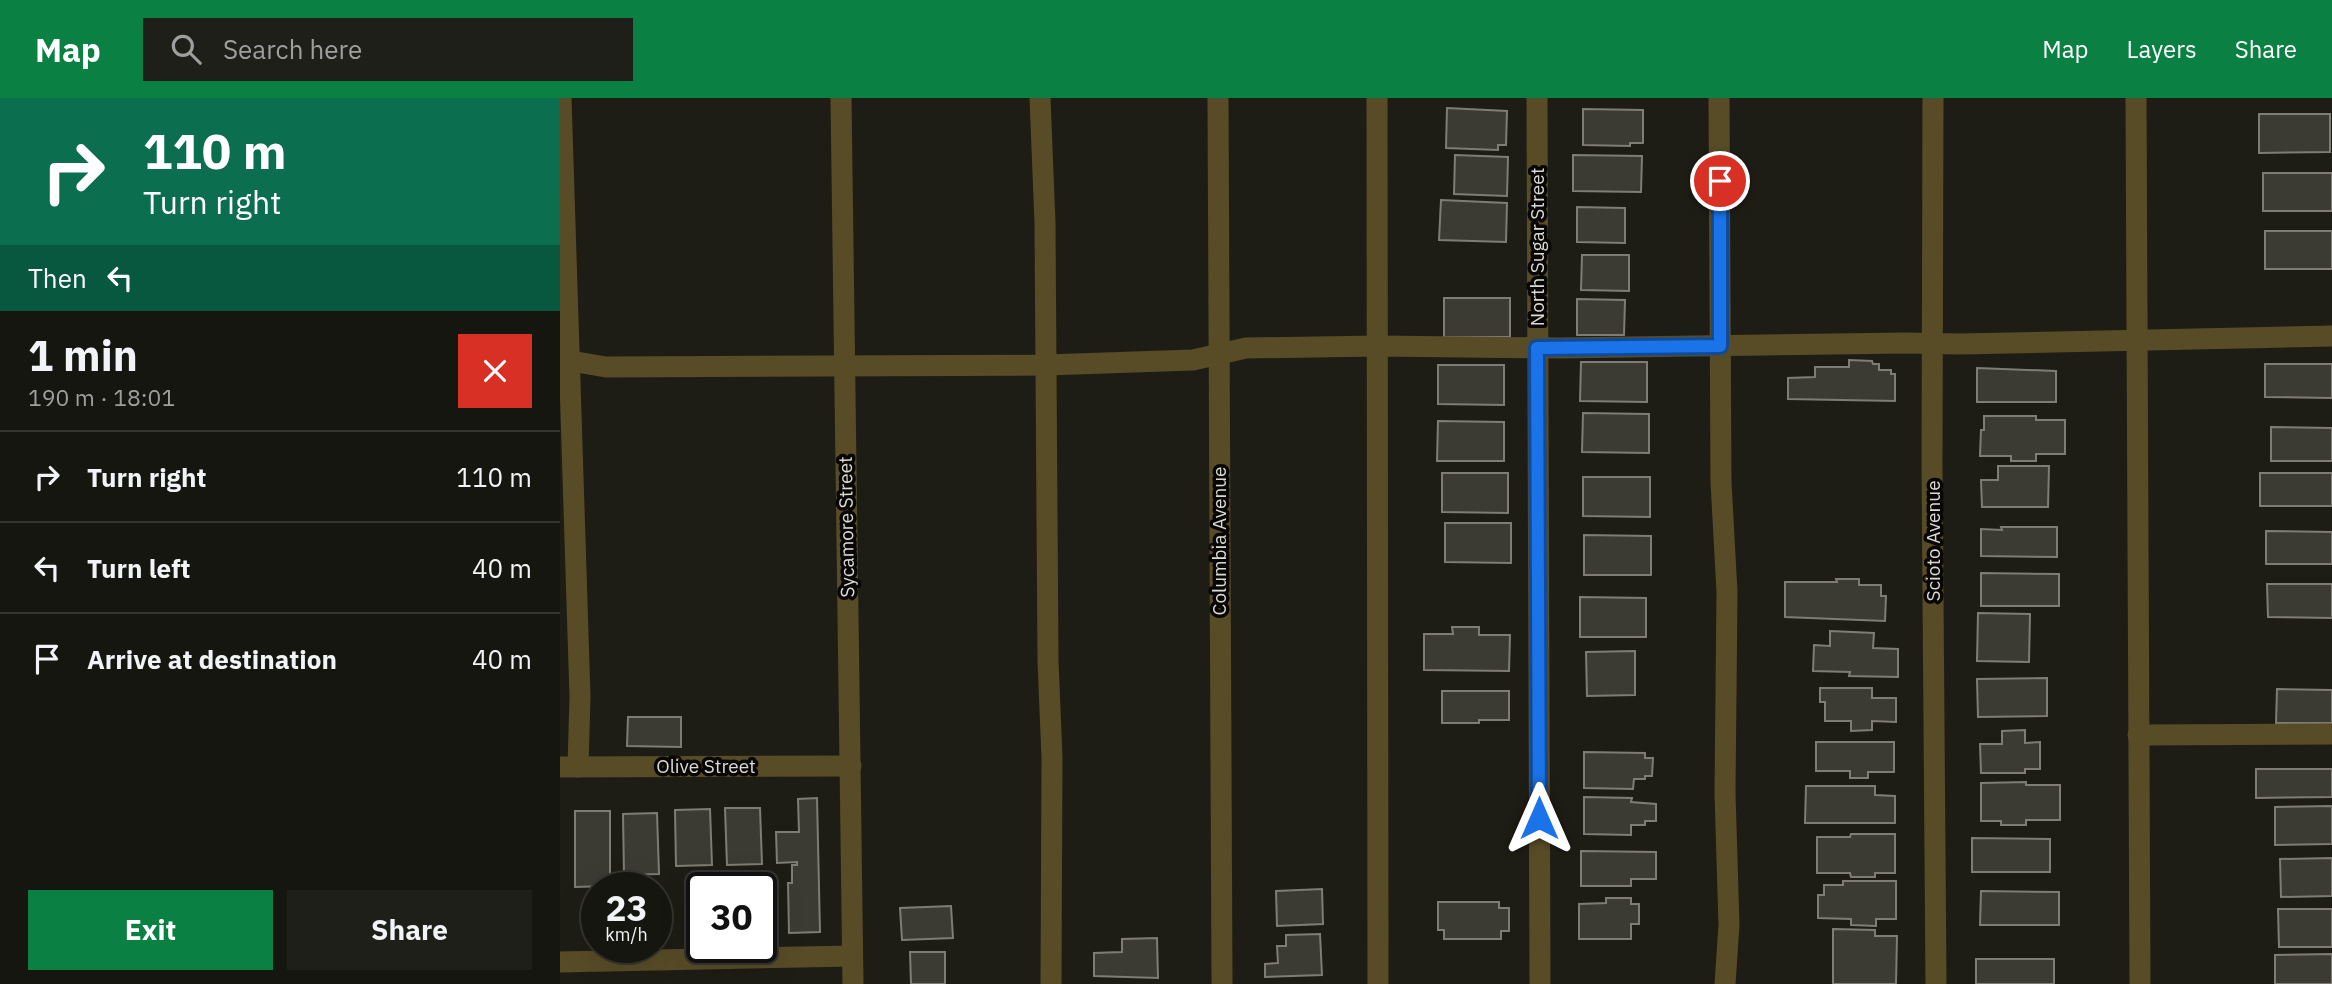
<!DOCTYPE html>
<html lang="en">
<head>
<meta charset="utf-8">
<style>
	body { margin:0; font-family:"IBM Plex Sans",sans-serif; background:#1f1f19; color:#f1f3f6; height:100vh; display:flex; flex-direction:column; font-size:26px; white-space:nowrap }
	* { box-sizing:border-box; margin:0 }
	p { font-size:23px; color:#9e9f9f }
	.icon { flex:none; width:38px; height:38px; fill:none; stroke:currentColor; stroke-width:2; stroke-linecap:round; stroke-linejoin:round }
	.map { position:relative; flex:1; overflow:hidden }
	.drawer { display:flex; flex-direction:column; background:#161610; width:560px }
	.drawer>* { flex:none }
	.guide { background:#0b6e4f; color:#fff; overflow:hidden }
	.speed { position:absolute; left:21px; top:774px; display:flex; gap:14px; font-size:35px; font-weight:700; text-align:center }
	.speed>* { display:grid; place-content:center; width:91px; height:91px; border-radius:50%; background:#161610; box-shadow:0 7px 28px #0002,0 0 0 2px #353530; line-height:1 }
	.speed small { font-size:18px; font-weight:400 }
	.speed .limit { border:4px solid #111; border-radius:10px; background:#fff; color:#111 }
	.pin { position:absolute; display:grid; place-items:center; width:60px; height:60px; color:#fff; margin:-30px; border:4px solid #fff; border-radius:50%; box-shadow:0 2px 7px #0007 }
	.me { position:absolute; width:77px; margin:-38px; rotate:0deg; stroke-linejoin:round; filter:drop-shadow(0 0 5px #0008) }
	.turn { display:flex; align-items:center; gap:24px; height:147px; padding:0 28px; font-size:32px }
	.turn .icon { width:91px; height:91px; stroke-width:2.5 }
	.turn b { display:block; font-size:49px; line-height:60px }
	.then { display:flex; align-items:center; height:66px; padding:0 28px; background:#0003; gap:14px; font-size:26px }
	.round { display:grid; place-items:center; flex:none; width:74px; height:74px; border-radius:0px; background:#1f1f19 }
	.headline { display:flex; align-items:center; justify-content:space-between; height:119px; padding:0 28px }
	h1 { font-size:42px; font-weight:700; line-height:52px }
	.primary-button { display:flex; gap:14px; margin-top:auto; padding:14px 28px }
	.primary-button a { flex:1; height:80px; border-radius:0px; background:#0b8043; color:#fff; font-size:28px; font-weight:700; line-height:80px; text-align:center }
	.primary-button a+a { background:#1f1f19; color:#f1f3f6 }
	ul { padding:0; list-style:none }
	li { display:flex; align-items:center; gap:21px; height:91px; padding:0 28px; border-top:2px solid #353530 }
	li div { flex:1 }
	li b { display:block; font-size:26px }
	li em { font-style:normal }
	header { display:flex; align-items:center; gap:42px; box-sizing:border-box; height:98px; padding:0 35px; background:#0b8043; color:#fff }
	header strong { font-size:33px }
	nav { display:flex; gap:38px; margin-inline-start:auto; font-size:24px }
	.search { width:490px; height:63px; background:#1f1f19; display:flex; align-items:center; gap:18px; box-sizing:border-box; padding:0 24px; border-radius:0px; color:#9e9f9f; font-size:26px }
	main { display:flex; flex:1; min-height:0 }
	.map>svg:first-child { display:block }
	.building { fill:#3c3b33; stroke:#7e7c73; stroke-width:2 }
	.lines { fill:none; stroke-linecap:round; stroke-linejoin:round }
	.minor { stroke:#584c27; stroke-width:21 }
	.route-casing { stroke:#114b97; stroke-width:18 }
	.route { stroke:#1a73e8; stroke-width:12 }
	.labels { text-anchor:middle; stroke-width:7; stroke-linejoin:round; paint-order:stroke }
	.street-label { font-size:19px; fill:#dad9d4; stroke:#080705 }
</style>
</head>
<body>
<header>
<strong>Map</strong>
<div class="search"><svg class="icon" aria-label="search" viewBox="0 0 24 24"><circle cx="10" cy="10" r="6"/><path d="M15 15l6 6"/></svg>Search here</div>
<nav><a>Map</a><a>Layers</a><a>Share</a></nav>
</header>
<main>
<section class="drawer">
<div class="guide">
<div class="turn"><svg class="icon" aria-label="right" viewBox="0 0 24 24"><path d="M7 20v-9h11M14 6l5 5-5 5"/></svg><div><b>110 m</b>Turn right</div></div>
<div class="then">Then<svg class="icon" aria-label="left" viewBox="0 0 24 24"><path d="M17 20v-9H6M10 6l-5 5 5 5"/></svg></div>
</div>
<div class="headline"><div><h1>1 min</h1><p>190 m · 18:01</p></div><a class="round" style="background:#d93025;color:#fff"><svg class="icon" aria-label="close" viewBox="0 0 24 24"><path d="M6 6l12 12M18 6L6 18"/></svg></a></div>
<ul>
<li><svg class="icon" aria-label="right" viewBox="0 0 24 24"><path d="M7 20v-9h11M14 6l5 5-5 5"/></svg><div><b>Turn right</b></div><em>110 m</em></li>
<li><svg class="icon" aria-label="left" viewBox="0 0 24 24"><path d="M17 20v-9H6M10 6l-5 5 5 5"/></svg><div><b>Turn left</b></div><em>40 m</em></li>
<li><svg class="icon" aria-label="arrive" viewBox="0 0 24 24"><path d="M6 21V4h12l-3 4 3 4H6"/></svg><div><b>Arrive at destination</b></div><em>40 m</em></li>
</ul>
<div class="primary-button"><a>Exit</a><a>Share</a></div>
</section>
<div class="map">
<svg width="1772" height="886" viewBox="0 0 1772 886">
	<rect width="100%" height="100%" fill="#1e1d15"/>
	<g class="building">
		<polygon points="887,10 947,13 946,47 938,47 938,52 886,50"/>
		<polygon points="1023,11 1083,12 1083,45 1070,45 1070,48 1023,47"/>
		<polygon points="1699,16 1770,16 1770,54 1699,55"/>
		<polygon points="895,57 948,59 947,98 894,96"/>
		<polygon points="1013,57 1082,58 1081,94 1013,93"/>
		<rect x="1703" y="75" width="69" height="38"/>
		<polygon points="881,102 947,105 946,144 879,142"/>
		<polygon points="1017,109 1065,110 1065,145 1017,144"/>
		<rect x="1705" y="133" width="67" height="38"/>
		<polygon points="1022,157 1069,157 1069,193 1021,192"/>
		<rect x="884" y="200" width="66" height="39"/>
		<polygon points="1017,201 1065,202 1064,237 1017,237"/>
		<polygon points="1289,262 1312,263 1313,266 1319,266 1319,272 1331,272 1331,276 1335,276 1335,303 1228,301 1228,280 1255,279 1255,269 1289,269"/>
		<polygon points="1021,264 1087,264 1087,304 1020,303"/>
		<polygon points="1705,266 1772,266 1772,300 1705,299"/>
		<polygon points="878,267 944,267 944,307 878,306"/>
		<polygon points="1417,270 1496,273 1496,304 1417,304"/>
		<polygon points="1023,315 1089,316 1089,355 1022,354"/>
		<polygon points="1424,318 1476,318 1476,322 1505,322 1505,356 1476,356 1476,363 1451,363 1451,358 1420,358 1421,332 1424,332"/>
		<polygon points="878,323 944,324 944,363 877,363"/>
		<polygon points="1711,329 1772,330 1772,363 1711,363"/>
		<polygon points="1438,368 1489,368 1488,409 1422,409 1421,382 1438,382"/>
		<polygon points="882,375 948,375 948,415 882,414"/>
		<rect x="1700" y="375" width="72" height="33"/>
		<polygon points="1023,379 1090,379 1090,419 1023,418"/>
		<polygon points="885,425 951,425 951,465 885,464"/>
		<polygon points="1441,429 1497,429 1497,459 1421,458 1421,431 1442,432"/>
		<polygon points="1706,433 1772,434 1772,466 1706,466"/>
		<polygon points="1024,437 1091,438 1091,477 1024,477"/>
		<polygon points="1421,475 1499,476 1499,508 1421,508"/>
		<polygon points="1276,481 1299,481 1299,487 1321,487 1321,498 1326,498 1325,523 1225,519 1225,484 1277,484"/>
		<polygon points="1707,486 1772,486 1772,520 1708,519"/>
		<polygon points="1020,499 1086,500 1086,539 1020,539"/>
		<polygon points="1418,515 1470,516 1469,564 1417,563"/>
		<polygon points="892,529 919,529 919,537 950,537 949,573 864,572 864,536 893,536"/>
		<polygon points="1270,533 1314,535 1313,550 1338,551 1338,579 1289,578 1290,574 1253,573 1254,547 1270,548"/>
		<polygon points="1075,553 1075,597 1027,598 1026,554"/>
		<polygon points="1487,580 1487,618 1418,619 1417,581"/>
		<polygon points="1260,590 1312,590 1312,600 1336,600 1336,624 1312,623 1312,632 1291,633 1291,623 1265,623 1265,604 1260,604"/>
		<polygon points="1717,591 1772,592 1772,625 1716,625"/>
		<polygon points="882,593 949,593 949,622 919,622 919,625 882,625"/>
		<polygon points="68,619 121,619 121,649 67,648"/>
		<polygon points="1465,632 1465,645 1480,644 1480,671 1465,671 1465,675 1421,675 1420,646 1442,646 1442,633"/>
		<polygon points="1256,644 1334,644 1334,674 1308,674 1308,680 1290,680 1290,673 1256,673"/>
		<polygon points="1024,654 1085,655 1085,660 1093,660 1092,678 1085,678 1085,681 1074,681 1073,691 1024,690"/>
		<polygon points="1696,671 1772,671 1772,699 1696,700"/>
		<polygon points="1466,684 1466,687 1500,687 1500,722 1466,722 1466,727 1441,727 1441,723 1421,723 1421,685"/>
		<polygon points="1246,688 1315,688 1315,697 1335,698 1335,725 1245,725"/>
		<polygon points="1024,699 1072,700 1071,704 1096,706 1096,723 1085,723 1085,727 1071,727 1071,737 1024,736"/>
		<polygon points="257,700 260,834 229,835 228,785 232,785 232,767 237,767 237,764 217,765 216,734 239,734 238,701"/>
		<polygon points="1772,708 1772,746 1715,747 1715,709"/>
		<polygon points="165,710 200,710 202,766 167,767"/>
		<polygon points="150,711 152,767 116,768 115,712"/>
		<polygon points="15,713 50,713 50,788 15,789"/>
		<polygon points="97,715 99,776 64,777 63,716"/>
		<polygon points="1291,736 1335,736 1335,775 1315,775 1315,779 1291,779 1290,775 1257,775 1257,739 1290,739"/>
		<polygon points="1412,740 1490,741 1490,774 1412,774"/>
		<polygon points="1021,753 1096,754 1096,781 1071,781 1071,788 1021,788"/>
		<polygon points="1772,760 1772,798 1721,799 1720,761"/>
		<polygon points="1283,783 1336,783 1336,821 1316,821 1316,828 1291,827 1291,821 1258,820 1258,797 1264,797 1264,787 1283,787"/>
		<polygon points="762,791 763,826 717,828 716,793"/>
		<polygon points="1421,793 1499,794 1499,827 1420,827"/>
		<polygon points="1046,800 1071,800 1071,806 1079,806 1079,826 1071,826 1071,841 1019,841 1019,806 1046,805"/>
		<polygon points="878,804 939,804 939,810 949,810 949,833 941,833 941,841 884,841 884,832 878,832"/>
		<polygon points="391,808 393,840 342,842 340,810"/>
		<polygon points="1718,811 1772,811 1772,849 1719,849"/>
		<polygon points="1273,831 1315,832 1315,838 1337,838 1336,886 1273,886"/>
		<polygon points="760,836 762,877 705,879 705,866 718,865 717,848 726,848 726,837"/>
		<polygon points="597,840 598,880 534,878 534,855 562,854 562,841"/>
		<polygon points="350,854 385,854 385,886 351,886"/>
		<polygon points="1772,856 1772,886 1715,886 1715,857"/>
		<rect x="1416" y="861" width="78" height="25"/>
	</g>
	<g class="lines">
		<g class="minor">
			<polyline points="1,0 20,599 18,669"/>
			<polyline points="281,0 293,886"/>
			<polyline points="480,0 485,125 488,563 492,660 491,886"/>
			<polyline points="658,0 662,886"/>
			<polyline points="817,0 818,886"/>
			<polyline points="977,0 980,886"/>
			<polyline points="1159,0 1161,384 1167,494 1165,696 1169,827 1165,886"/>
			<polyline points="1373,0 1372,367 1376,886"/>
			<polyline points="1576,0 1580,886"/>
			<polyline points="11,263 46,269 486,267 633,262 686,250 817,248 1000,250 1346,245 1400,246 1772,238"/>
			<polyline points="1578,637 1772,636"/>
			<polyline points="0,669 291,668"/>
			<polyline points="0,864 292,858"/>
		</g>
	</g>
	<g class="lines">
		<defs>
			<polyline id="route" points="979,720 977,250 1160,248 1160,83"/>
		</defs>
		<use href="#route" class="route-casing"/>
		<use href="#route" class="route"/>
	</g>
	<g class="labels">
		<g class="street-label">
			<text transform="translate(977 149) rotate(-90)" y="7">North Sugar Street</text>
			<text transform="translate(286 429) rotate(-91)" y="7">Sycamore Street</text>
			<text transform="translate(659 443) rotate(-90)" y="7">Columbia Avenue</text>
			<text transform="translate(1373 443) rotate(-90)" y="7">Scioto Avenue</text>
			<text x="146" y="675">Olive Street</text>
		</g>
	</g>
</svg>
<div class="speed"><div>23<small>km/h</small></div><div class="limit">30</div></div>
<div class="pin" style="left:1160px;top:83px;background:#d93025"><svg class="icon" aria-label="arrive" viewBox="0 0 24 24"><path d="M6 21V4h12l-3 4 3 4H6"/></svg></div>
<svg class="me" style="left:979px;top:720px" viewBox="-20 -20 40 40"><path d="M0-17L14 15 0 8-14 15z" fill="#1a73e8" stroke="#fff" stroke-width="4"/></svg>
</div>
</main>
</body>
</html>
